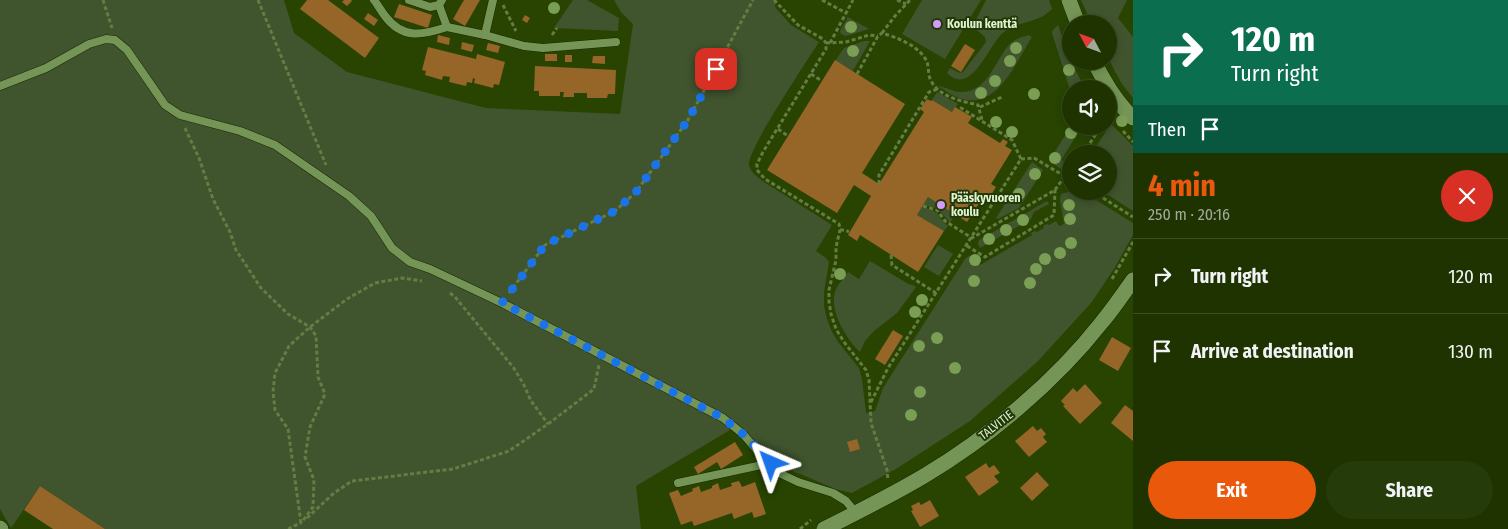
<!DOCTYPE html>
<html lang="en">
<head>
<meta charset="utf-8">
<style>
	body { margin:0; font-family:"Fira Sans Condensed",sans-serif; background:#263b0a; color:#f1f3f6; height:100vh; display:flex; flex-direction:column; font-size:19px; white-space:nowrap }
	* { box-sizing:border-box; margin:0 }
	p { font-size:16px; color:#a1aa99 }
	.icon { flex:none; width:28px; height:28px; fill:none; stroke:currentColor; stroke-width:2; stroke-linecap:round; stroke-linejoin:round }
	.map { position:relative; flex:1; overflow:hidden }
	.sheet { display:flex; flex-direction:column; background:#1e3300; width:375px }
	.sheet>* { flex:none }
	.guide { background:#0b6e4f; color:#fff; overflow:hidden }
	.needle { width:32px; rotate:311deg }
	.tools { position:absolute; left:1062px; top:15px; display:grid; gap:10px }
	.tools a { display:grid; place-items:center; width:55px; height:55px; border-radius:50%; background:#1e3300; box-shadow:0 2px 8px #0003,0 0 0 1px #3c4e22; font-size:25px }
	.pin { position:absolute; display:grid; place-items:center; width:42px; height:42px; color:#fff; margin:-21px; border-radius:10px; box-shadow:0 2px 8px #0006 }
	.me { position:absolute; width:55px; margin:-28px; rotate:317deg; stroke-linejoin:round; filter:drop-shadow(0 0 4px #0008) }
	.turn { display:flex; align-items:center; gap:18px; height:105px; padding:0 15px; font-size:22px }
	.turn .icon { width:65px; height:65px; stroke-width:2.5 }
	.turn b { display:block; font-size:35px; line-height:42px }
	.then { display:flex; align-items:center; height:48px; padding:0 15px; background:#0003; gap:10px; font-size:19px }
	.round { display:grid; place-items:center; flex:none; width:52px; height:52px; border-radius:26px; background:#263b0a }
	.head { display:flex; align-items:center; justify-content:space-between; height:85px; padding:0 15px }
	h1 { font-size:30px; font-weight:700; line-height:38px; color:#ea580c }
	.button { display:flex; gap:10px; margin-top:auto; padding:10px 15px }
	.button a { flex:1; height:58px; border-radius:30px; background:#ea580c; color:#fff; font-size:20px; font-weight:700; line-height:58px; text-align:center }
	.button a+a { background:#263b0a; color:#f1f3f6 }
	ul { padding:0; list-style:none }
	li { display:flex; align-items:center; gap:15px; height:75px; padding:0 15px; border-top:1px solid #3c4e22 }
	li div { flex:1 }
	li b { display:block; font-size:19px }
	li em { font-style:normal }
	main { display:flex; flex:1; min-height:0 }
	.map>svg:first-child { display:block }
	.green { fill:#40542e }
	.building { fill:#956628 }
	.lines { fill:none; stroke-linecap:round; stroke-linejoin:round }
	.service-casing { stroke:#172706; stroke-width:9 }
	.minor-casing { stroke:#172706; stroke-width:16 }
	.path { stroke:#647d44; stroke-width:3; stroke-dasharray:4 2.5; stroke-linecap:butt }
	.service { stroke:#749555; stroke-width:8 }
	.minor { stroke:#749555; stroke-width:15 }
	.tree { fill:#7b9e55 }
	.route { stroke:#1a73e8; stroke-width:9; stroke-dasharray:0 16.2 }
	.poi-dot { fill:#d59bfb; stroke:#223806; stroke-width:2 }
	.labels { text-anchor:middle; stroke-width:4; stroke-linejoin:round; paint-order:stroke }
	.poi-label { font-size:12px; font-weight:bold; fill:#e1f4d2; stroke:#223806; text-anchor:start }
	.street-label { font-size:12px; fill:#e1f4d2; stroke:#223806 }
</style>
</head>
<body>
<main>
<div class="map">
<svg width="1133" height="529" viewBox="0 0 1133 529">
	<rect width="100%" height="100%" fill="#284400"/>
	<g class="green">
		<path d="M0,0H284L294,33L347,72L486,108L620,114L633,24L621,12L614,0H776L775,7L791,25L819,42C807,61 748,149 749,164C750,173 758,177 764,182L832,225L816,251L826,258L829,262L824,292V306L827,319L832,332L839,343L859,368L862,379L866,413L875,411L883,388L965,259L969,256L975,257L980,265L1032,235L1031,233L1035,231L1037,232L1044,228L1043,226L1047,224L1049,225L1056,221L1059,226L1064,224L1060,200L1061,194L1071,191L1085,193L1133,223V235L1114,269L1091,303L1038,361L970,421L896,469L852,493L835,489L803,475L771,463L735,427L636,486L641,529H105L40,486L11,528L0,509Z"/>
		<polygon points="573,0 587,0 619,18 618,31 554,28"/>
		<polygon points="922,0 981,0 945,59 902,34"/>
		<path d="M986,0H1049L1052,9C1039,23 1019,21 1004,32C989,43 972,98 947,73L950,68L960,73L963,72L986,42L985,37L977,30L974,24Z"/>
		<polygon points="1081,0 1127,0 1118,18 1133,37 1133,98 1122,84 1109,60 1109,24 1092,24"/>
		<polygon points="848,17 869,29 846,36 841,34 840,31"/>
		<polygon points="1058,25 1071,61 1085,89 1071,89 1071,93 1052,33 1053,30"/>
		<path d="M1029,35L1032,37C1016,62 998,109 962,99C954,97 946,91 938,86C946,87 953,92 961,92C988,92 994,62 1009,45C1014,39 1022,37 1029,35Z"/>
		<polygon points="864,41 870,41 853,71 835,61 844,48"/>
		<polygon points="937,92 958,104 952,112 932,100"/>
		<polygon points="1111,124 1133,146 1133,211 1102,191 1109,191 1109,154 1091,154"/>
		<polygon points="1071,126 1082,126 1062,159 1064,164 1061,169 1049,161"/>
		<polygon points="1032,162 1043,170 1019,208 998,219 996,218"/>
		<polygon points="928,197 955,214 950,223 938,208 923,205"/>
		<polygon points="1047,201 1049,204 1034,212 1031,219 980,248 978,244 979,240"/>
		<path d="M922,207C944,213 934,214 948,226L944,231L917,215Z"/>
		<polygon points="938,245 953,254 939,276 924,267"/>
		<path d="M870,261L910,285L911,284L916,287L897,313L874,331L865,341L860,352C847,340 829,311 835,292C837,285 844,278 848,272L859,279Z"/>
	</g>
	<g class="building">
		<polygon points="307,0 328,0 379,38 365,58 300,9"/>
		<polygon points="344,0 351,0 352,1 347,6 342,2"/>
		<polygon points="464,0 480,0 465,26 453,19"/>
		<polygon points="399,4 432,15 428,28 394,17"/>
		<polygon points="368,13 378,20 374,26 364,19"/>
		<polygon points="525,15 530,18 527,23 522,20"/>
		<polygon points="438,35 450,38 449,45 437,42"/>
		<polygon points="462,42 474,45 472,52 461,49"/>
		<polygon points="488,43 500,46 498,53 486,50"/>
		<polygon points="965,44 975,50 961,72 951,66"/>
		<polygon points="428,47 476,59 477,54 505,62 499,85 494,84 493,88 474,83 475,79 473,78 472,83 467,82 466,86 449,82 450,77 443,76 442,80 425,75 426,71 422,70"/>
		<rect x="545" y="54" width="12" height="7"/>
		<rect x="565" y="55" width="7" height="7"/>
		<polygon points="593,56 605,56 605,64 592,63"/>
		<polygon points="835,60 905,104 862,173 879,184 924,112 920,109 927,99 931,101 932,100 952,112 955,107 972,117 968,123 1000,143 1003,139 1008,142 1005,146 1012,150 991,184 996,187 988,200 983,197 967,222 928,197 917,215 944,231 918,272 860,235 857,241 848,235 871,196 854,185 837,213 767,170"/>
		<polygon points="535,66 616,70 615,94 608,94 607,98 587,98 587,93 574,93 574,97 563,97 564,92 560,92 560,96 539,96 539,91 534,91"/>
		<polygon points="893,330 903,336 885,365 875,359"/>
		<polygon points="1112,337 1131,348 1118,371 1099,360"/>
		<polygon points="1085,384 1102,403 1080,424 1063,406 1065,405 1061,401 1073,388 1077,392"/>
		<polygon points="1125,405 1133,411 1133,441 1111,423"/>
		<polygon points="1033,426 1037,431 1041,428 1046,434 1043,437 1047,442 1029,457 1015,441"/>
		<polygon points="857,439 860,449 850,452 847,442"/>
		<polygon points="735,442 743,455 721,469 717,462 698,474 694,467"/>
		<polygon points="986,463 989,468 994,465 1000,473 994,476 999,482 979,496 965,477"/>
		<polygon points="1037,472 1049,485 1032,501 1020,488"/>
		<polygon points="739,481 742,487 755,482 766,514 754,518 752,512 734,519 732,513 694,526 692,521 681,525 669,493 678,490 681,496 693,491 692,489 699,486 701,492 712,488 712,486 718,483 720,490 732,486 731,483"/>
		<polygon points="40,486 105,529 53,529 24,510"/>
		<polygon points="930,500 939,516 920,527 911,511 913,510 911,506 919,502 921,505"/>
	</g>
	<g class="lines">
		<defs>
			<g id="service">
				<path d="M374,0C378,5 381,11 385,16C403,40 423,35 447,27"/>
				<polyline points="409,0 430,7 439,5 442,0"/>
				<polyline points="439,5 447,27 485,35 524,46 543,48 616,42"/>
				<polyline points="485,35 493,0"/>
				<polyline points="0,86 46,68 89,44 106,39 115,40 127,50 165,105 180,115 240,131 275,145 349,196 371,216 392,248 410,262 430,269 502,303 723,418 743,434 775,471 798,482 833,493 846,501 856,513"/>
				<polyline points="678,483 771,463"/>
			</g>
			<g id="minor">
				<polyline points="1069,0 1078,24"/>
				<path d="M1094,61C1104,82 1116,102 1133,118"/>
				<polyline points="0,528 1,529"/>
				<path d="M824,529C858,512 892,495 924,476C989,437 1055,382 1102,322C1113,309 1123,294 1133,280"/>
			</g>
		</defs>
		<use href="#service" class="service-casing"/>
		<use href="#minor" class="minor-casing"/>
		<g class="path">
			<polyline points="103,0 112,28"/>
			<polyline points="258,0 326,165"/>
			<polyline points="774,0 798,25 823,39 826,43 826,49 763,152 757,164 757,170 765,179 839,224 840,230 836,247 836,260 829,290 829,301 831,314 836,329 844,342 866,370 869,380 871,423 887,470 888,480"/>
			<polyline points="822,0 846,13"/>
			<polyline points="897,0 906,4"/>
			<polyline points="503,5 516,31"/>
			<polyline points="882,33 895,16 910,0"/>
			<polyline points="552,35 557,28"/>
			<polyline points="1067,37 1071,48"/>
			<polyline points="826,43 846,42 869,35 878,36"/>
			<polyline points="830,43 853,0"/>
			<polyline points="811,74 822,81"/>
			<path d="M857,74L878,36L882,33C898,38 920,46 927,62C929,68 928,76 931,81C941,98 962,101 978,105L982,120"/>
			<polyline points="980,107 1002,97"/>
			<polyline points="185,128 199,158 213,199 230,232 236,250 261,288 288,314 310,327 316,336 318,377 325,394 310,427 305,457 314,480 313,507 302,522"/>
			<polyline points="778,129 788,136"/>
			<polyline points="1123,131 1133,142"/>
			<polyline points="1083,154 1101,126"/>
			<polyline points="1021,159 1034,158 1071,180"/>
			<polyline points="879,184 879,175 929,92 938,89"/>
			<polyline points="1092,191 1133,217"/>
			<polyline points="923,206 937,210 945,221 972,238 1055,190 1064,177"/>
			<polyline points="840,230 845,230 849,232"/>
			<polyline points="967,246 985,257 1054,215 1055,190"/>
			<polyline points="891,255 892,265 936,293"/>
			<polyline points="1112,279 1133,242"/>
			<polyline points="450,293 455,297 513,367 523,383 531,401 548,424"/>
			<polyline points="509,293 545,245 615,211 636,192 688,120 753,0"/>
			<polyline points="871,402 888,368 1021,159 1012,140 961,108 959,109"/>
			<polyline points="307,518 334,493 352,481 453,469 509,451 548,424 594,389 599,365"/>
			<polyline points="301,523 288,429 275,410 273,392 275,373 289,346 310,327 347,299 375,283 402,278 422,281"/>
			<polyline points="288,529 302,522"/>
			<polyline points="800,529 811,520"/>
		</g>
		<use href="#service" class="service"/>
		<use href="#minor" class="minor"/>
	</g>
	<g class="tree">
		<circle cx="554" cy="8" r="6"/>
		<circle cx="851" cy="27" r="6"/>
		<circle cx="1016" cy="48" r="6"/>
		<circle cx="853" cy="51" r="6"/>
		<circle cx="1010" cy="61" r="6"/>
		<circle cx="1069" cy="70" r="6"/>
		<circle cx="995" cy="81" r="6"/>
		<circle cx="981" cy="93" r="6"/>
		<circle cx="1034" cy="94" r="6"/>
		<circle cx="1122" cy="121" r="6"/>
		<circle cx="996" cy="122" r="6"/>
		<circle cx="1012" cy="132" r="6"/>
		<circle cx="1071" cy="133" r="6"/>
		<circle cx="1055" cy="158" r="6"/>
		<circle cx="1035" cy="174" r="6"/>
		<circle cx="1019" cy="194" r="6"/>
		<circle cx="1069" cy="205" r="6"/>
		<circle cx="1070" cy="219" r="6"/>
		<circle cx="1023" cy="220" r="6"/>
		<circle cx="1006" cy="230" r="6"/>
		<circle cx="989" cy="239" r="6"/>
		<circle cx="1071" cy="243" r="6"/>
		<circle cx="1060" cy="253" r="6"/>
		<circle cx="1045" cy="259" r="6"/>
		<circle cx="975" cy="260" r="6"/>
		<circle cx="1036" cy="269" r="6"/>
		<circle cx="840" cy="274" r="6"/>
		<circle cx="974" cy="281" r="6"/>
		<circle cx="1030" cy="283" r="6"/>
		<circle cx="922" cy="300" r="6"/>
		<circle cx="915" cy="312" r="6"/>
		<circle cx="937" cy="338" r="6"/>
		<circle cx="919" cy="346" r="6"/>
		<circle cx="955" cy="368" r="6"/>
		<circle cx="920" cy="392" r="6"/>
		<circle cx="911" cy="415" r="6"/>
	</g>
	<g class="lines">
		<polyline class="route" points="716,69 688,120 636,192 615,211 545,245 502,303 723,418 743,434 771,463"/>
	</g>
	<g class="poi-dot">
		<circle cx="937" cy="24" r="5"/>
		<circle cx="941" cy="205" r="5"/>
	</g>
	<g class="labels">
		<g class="poi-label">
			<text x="947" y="28">Koulun kenttä</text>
			<text x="951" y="202">Pääskyvuoren<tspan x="951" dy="14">koulu</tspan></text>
		</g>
		<g class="street-label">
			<text transform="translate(996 425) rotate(-38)" y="4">TALVITIE</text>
		</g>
	</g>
</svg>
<div class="tools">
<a><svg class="needle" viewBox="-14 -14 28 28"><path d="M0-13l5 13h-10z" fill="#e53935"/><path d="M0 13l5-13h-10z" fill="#a1aa99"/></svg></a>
<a><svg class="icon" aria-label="sound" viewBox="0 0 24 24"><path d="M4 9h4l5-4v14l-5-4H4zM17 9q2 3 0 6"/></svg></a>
<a><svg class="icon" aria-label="layers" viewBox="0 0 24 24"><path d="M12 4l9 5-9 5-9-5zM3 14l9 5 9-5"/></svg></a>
</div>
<div class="pin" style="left:716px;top:69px;background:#d93025"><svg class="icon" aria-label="arrive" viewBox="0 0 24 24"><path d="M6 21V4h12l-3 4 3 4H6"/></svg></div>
<svg class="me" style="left:771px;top:463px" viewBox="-20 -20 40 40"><path d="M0-17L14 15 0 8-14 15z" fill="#1a73e8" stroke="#fff" stroke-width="4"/></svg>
</div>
<section class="sheet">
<div class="guide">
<div class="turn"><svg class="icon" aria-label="right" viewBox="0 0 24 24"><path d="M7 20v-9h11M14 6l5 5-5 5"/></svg><div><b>120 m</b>Turn right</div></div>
<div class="then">Then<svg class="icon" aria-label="arrive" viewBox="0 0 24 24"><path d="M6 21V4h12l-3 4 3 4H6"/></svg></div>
</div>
<div class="head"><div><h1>4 min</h1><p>250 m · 20:16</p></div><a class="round" style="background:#d93025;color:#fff"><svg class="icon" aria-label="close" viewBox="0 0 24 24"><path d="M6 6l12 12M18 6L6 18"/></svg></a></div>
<ul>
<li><svg class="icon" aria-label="right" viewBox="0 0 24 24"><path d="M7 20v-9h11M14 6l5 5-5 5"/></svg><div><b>Turn right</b></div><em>120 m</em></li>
<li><svg class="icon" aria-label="arrive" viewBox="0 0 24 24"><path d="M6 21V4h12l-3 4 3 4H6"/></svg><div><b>Arrive at destination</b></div><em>130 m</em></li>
</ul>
<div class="button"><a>Exit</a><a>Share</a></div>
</section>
</main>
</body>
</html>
